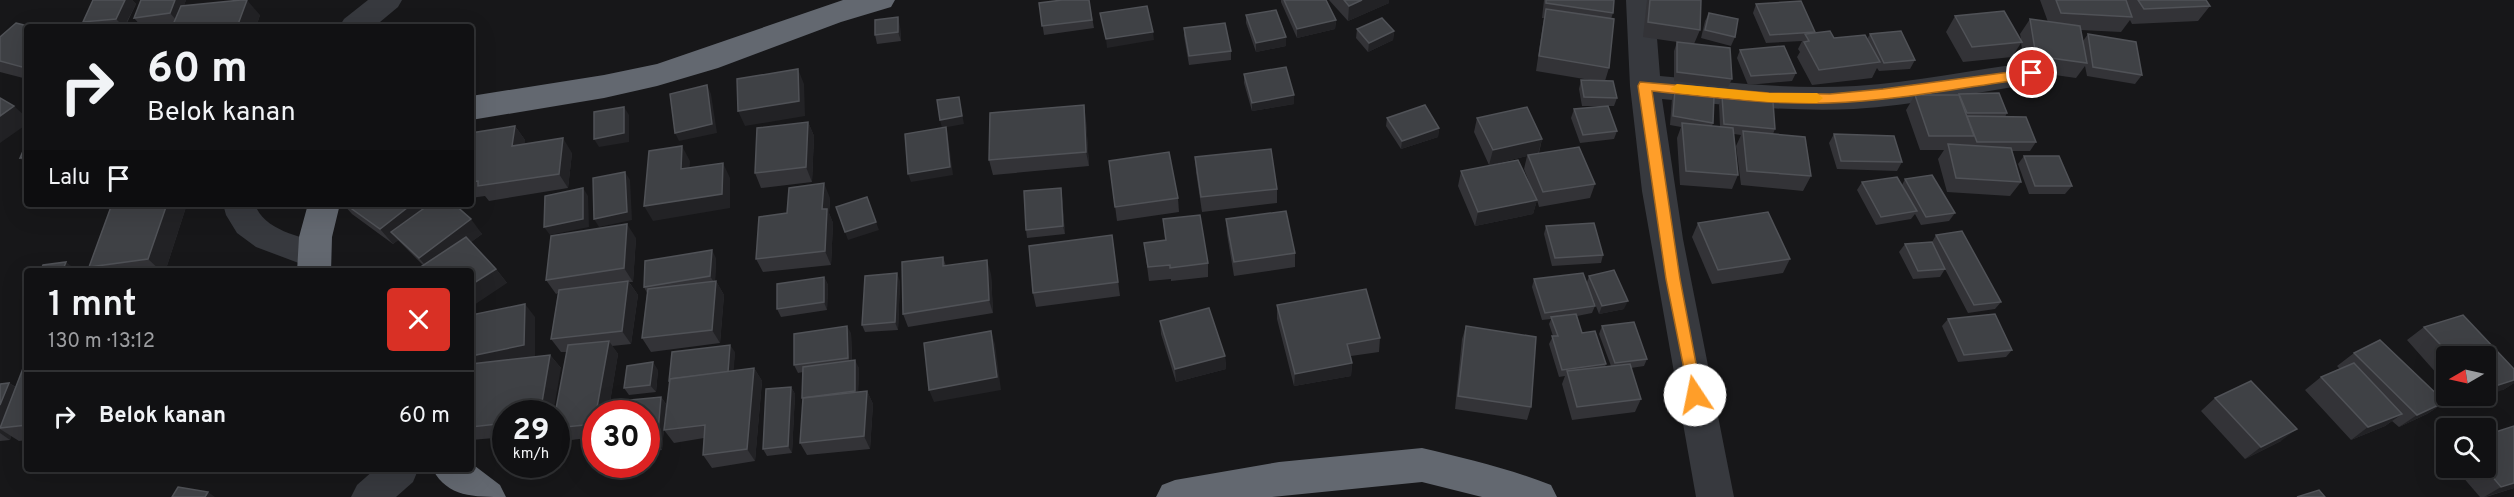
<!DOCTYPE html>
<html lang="id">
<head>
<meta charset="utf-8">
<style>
	body { margin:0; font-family:Overpass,sans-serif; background:#1e1f21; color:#f1f3f6; height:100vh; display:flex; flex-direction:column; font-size:22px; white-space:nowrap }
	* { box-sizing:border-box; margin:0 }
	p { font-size:20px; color:#9c9da0 }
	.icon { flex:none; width:33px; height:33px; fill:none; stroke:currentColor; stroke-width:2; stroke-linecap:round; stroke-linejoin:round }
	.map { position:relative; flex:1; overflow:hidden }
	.side { position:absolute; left:24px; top:268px; width:450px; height:204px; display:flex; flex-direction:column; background:#111113; border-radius:6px; box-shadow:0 6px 24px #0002,0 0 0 2px #303133 }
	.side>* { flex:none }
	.banner { position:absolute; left:24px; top:24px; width:450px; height:183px; border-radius:6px; box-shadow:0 6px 24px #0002,0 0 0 2px #303133; background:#111113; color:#f1f3f6; overflow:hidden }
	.needle { width:39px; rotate:261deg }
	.tools { position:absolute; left:2436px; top:346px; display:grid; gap:12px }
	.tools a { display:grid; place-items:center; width:60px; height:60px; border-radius:6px; background:#111113; box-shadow:0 6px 24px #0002,0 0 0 2px #303133; font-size:30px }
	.speed { position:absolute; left:492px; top:400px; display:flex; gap:12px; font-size:30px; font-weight:700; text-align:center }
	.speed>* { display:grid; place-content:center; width:78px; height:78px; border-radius:50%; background:#111113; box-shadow:0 6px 24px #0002,0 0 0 2px #303133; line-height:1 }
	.speed small { font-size:15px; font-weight:400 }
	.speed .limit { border:9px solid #d22; background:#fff; color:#111 }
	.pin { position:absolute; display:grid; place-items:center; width:51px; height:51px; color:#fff; margin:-26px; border:3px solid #fff; border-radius:50%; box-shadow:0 2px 6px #0007 }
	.me { position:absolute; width:66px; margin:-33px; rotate:349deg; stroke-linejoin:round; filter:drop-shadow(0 0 4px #0008) }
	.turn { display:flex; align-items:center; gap:21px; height:126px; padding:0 24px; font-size:27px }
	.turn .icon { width:78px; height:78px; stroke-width:2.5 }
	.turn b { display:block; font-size:42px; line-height:51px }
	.then { display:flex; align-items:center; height:57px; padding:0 24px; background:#0003; gap:12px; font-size:22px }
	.round { display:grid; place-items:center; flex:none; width:63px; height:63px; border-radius:6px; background:#1e1f21 }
	.headline { display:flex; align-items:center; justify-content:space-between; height:102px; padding:0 24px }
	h1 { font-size:36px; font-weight:600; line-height:45px }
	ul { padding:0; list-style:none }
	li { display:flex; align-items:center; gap:18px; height:90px; padding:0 24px; border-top:2px solid #303133 }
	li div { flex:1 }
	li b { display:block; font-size:22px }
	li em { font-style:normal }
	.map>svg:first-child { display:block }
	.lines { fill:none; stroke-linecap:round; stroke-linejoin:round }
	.street { fill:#37393e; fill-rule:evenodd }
	.highway { fill:#636870; fill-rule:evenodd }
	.wall { fill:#333337 }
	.shaded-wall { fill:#222225 }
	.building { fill:#3f4145; stroke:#505257; stroke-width:1.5 }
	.route { fill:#ff9e29; stroke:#a6671b; stroke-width:1.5 }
	.slow { fill:#f59e0b }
</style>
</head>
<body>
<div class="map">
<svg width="2514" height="497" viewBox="0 0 2514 497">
	<rect width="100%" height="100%" fill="#171719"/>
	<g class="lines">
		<g class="street">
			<polygon points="368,0 402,0 398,7 374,27 339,27 344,19"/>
			<path d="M1626,0H1654L1660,76C1725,82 1790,90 1856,86C1915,82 1973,70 2032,62L2043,65L2047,73L2043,81L2032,84C1973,93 1914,105 1854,109C1790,112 1726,105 1662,99L1683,239L1734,497H1696L1642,191L1630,86Z"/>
			<path d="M223,204H255C263,230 301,237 324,244L329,254L324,264L312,268L256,247L237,233L226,215Z"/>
			<polygon points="374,470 418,470 413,482 396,497 351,497 357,485"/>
		</g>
		<g class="highway">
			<polygon points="843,0 895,0 891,7 841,22 718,68 657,86 604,98 471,120 471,96 604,75 657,64"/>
			<polygon points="308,204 340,204 332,237 331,272 297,272 299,237"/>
			<path d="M1422,448C1465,458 1510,469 1551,485L1557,497H1482L1422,482L1272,497H1156L1162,485L1175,480L1279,462Z"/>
			<path d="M471,463L500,485L506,497C473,497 448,497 433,470H471Z"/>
		</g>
	</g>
	<g class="wall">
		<polygon points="93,0 132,0 136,4 125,27 88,27 83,22"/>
		<polygon points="141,0 186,0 184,5 260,15 256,27 172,27 174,22 142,27 134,18"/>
		<polygon points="1089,0 1094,28 1044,35 1039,3"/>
		<polygon points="1281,0 1326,0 1336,20 1335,29 1297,38 1281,2"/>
		<polygon points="1329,0 1389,0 1389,3 1348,21"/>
		<polygon points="1544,0 1614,0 1613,13 1611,19 1609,68 1605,81 1617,98 1614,106 1608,106 1617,131 1614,139 1580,143 1571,118 1574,109 1606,106 1582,106 1579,89 1581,80 1590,80 1536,71 1544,18 1542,18"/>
		<polygon points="1647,0 1701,0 1700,30 1694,44 1732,79 1728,87 1674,81 1674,51 1677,42 1643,37"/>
		<polygon points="2040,0 2206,0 2210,6 2198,21 2132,24 2130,20 2121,32 2081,30 2083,41 2088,34 2142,75 2135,84 2087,76 2085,66 2076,78 2026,71 2021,43 2012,57 1963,62 1946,32 1955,16 2021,39 2020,34 2030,19 2048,22"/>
		<polygon points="1801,1 1814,33 1834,38 1867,39 1870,34 1915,60 1910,69 1879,71 1877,68 1872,78 1812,85 1797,57 1800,52 1798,49 1802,41 1766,43 1753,13 1756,4"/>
		<polygon points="1709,13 1735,37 1731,46 1701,38 1705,21"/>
		<polygon points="1246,15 1286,46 1256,52 1246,23"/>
		<polygon points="900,26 901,41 877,44 875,35"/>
		<polygon points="27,27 27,79 0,72 0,37"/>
		<polygon points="1184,28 1231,51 1231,60 1189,65 1184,36"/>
		<polygon points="1357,29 1394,31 1393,40 1368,52 1356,38"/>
		<polygon points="1740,50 1796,73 1792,81 1748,85 1737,58"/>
		<polygon points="1244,74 1294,104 1252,111 1244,83"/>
		<polygon points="1675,89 1713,123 1712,126 1720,127 1719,105 1722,96 1775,129 1773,134 1811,176 1803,191 1741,185 1736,146 1741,135 1734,134 1738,175 1732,189 1680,185 1677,138 1681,127 1670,125 1672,98"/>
		<polygon points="1959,94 2007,113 2005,117 2036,142 2030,151 2012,151 2021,182 2010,196 1947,192 1938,159 1944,150 1920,150 1906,110 1915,95 1958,95"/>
		<polygon points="1387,118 1439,128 1438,137 1401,149 1386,126"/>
		<polygon points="1477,118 1542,139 1539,153 1595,184 1590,198 1539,207 1537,200 1533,214 1475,226 1458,186 1461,171 1535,197 1524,169 1527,156 1489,165 1474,132"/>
		<polygon points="1086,120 1089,166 993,175 989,160"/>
		<polygon points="808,122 814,136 812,182 761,188 755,173"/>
		<polygon points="515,126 525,140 524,144 572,153 568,188 489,201 485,196 471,198 471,133"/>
		<polygon points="1834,134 1902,162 1897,171 1837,169 1829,143"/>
		<polygon points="27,142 27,164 20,158"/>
		<polygon points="2024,156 2072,186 2065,194 2029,194 2018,164"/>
		<polygon points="1195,157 1277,189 1277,203 1202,212 1196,172"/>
		<polygon points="1109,161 1178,198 1179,212 1117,221"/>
		<polygon points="1905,179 1955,213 1949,221 1921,225 1915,214 1911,219 1876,225 1857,190 1862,182 1902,185"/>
		<polygon points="1061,188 1062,196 1065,234 1027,238 1026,230"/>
		<polygon points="830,198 829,213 833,223 831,265 763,272 756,259 787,213"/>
		<polygon points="187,204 165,272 94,272 89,267"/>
		<polygon points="343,204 454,204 482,234 471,242 496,269 507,283 423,265 398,240 393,244 352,214"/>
		<polygon points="1163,219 1208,263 1208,277 1171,281 1171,279 1149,281 1144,243 1165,240"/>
		<polygon points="1226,219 1295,253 1295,267 1234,276 1227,234"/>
		<polygon points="1698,223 1790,259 1783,273 1712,284 1692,237"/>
		<polygon points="1546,226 1603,255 1601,263 1552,266 1544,234"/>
		<polygon points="1112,235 1120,296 1036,307 1033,293"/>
		<polygon points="1936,235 2001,302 1995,309 1968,313 1945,269 1940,277 1913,279 1899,252 1905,244 1932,242"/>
		<polygon points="636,238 633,282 629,282 638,295 631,344 612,346 618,354 608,414 596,414 596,437 563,441 556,433 556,414 567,352 561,352 551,339 558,293 556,294 546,280"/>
		<polygon points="943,257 946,266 991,274 993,313 908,327 903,314"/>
		<polygon points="716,258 715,281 716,281 724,295 720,343 651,352 642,338 647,293 644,287"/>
		<polygon points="1589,276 1624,309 1599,314 1592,296 1595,306 1592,313 1577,316 1582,333 1606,364 1605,367 1611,366 1599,334 1602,326 1647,359 1644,366 1631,368 1641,399 1635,412 1572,420 1562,384 1565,376 1559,377 1549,344 1553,336 1549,324 1551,319 1542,320 1532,287 1534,279 1587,282"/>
		<polygon points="824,277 828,285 827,310 781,317 777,309"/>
		<polygon points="900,281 898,330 865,332 862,325"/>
		<polygon points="1277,305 1380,338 1379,352 1351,356 1352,363 1351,376 1294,386 1277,319"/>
		<polygon points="471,315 535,317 535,357 550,355 561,368 506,414 506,437 471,440"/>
		<polygon points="1948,319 2012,350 2006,357 1958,362 1942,326"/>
		<polygon points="1160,321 1225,356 1226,369 1176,382 1161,334"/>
		<polygon points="1466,326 1531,407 1527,420 1455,409 1462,339"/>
		<polygon points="2424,327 2514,369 2514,383 2503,390 2486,357 2446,357 2446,384 2407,340"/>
		<polygon points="851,333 852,361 859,368 858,392 867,391 873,404 870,449 807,455 800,443 803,401 802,398 803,372 798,373 794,365"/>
		<polygon points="735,352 733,371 754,368 762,381 755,461 712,468 703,455 704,438 674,443 664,430 670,383 669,381"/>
		<polygon points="2354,353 2445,402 2427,414 2399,427 2392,421 2385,426 2351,440 2305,390 2321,377 2340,369 2337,366"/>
		<polygon points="27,358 27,440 19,441 11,436 10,440 0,441 0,384 9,383 16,387"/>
		<polygon points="658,370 656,392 629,395 624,388"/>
		<polygon points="791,387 795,394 792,453 767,456 763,449"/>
		<polygon points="2458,396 2485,396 2464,403"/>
		<polygon points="661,397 666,404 662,450 646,452 646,414"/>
		<polygon points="2215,398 2281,441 2245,459 2201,411"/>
		<polygon points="2514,426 2514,488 2486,497 2480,497 2455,468 2486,468"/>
	</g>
	<g class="shaded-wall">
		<polygon points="125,0 132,0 136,4 124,27 116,19"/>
		<polygon points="175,0 186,0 178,22 170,13"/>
		<polygon points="247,0 260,15 256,27 237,27"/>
		<polygon points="1362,0 1389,0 1389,3 1348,21 1349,6"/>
		<polygon points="898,17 900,26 901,41 898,32"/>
		<polygon points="1336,20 1335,29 1297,38 1297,29"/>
		<polygon points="1394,31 1393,40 1368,52 1369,43"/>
		<polygon points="1153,32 1154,40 1107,48 1106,39"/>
		<polygon points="1286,37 1286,46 1256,52 1256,43"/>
		<polygon points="27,62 27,71 22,67"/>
		<polygon points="798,69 804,84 805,116 745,126 738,111"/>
		<polygon points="707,85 711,94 717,133 679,141 675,133"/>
		<polygon points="1294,95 1294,104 1252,111 1252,103"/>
		<polygon points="959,97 964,124 942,128 940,120"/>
		<polygon points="1084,105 1086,120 1089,166 1086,152"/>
		<polygon points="14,106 27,118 27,124 0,143 0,116"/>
		<polygon points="624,107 629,115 629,142 599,147 594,139"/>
		<polygon points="808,122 814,136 812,182 806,167"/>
		<polygon points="515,126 525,140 522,161 512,146"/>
		<polygon points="946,127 948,136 953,175 911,182 908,174"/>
		<polygon points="1439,128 1438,137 1401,149 1402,141"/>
		<polygon points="563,138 572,153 568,188 559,174"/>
		<polygon points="1542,139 1538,154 1528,155 1527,156 1489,165 1493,150"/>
		<polygon points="682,146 690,161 689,183 681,169"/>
		<polygon points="723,163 730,178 730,208 653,221 644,206"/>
		<polygon points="625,172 630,180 632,220 599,227 594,219"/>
		<polygon points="824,183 830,198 829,213 833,223 831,265 825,251 822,209"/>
		<polygon points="583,188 588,196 589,227 550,235 544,227"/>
		<polygon points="1061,188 1062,196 1065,234 1063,226"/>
		<polygon points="1537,200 1533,214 1475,226 1478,212"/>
		<polygon points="167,204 187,204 165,272 162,272 148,259"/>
		<polygon points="412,204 442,204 391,232 398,240 393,244 380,229"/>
		<polygon points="471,219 482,234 431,272 419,258"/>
		<polygon points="876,222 879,230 848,240 845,232"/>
		<polygon points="627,224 636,238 633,282 624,268"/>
		<polygon points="712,250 716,258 715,284 710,276"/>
		<polygon points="987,260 991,274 993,313 989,300"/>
		<polygon points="66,262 76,270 75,272 62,272"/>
		<polygon points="496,269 507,283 471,307 471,285"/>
		<polygon points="897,273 900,281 898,330 895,322"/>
		<polygon points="824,277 828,285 827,310 824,302"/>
		<polygon points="628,281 638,295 631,344 622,331"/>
		<polygon points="716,281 724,295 720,343 712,330"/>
		<polygon points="1628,301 1624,309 1599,314 1602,306"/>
		<polygon points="525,304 535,317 535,358 471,372 471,356"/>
		<polygon points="847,326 851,333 852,365 848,358"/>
		<polygon points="991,331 995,344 1001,390 934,402 929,390"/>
		<polygon points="609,341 618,354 608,414 596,414"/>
		<polygon points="730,345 735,352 733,382 728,374"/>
		<polygon points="550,355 561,368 553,414 540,414"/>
		<polygon points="1225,356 1226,369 1176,382 1175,369"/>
		<polygon points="855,360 859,368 858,398 855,391"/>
		<polygon points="653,362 658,370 656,392 650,385"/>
		<polygon points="1352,363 1351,376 1294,386 1295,374"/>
		<polygon points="754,368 762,381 755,461 747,449"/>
		<polygon points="2514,380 2514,383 2503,390 2486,396 2486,389"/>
		<polygon points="9,383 27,395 0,428 0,405"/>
		<polygon points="791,387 795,394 792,453 788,446"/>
		<polygon points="867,391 873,404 870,449 864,436"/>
		<polygon points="2474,396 2485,396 2464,403"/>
		<polygon points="661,397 666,404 662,450 657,443"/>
		<polygon points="2445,402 2427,414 2399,427 2417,415"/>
		<polygon points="2402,414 2385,426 2351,440 2368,427"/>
		<polygon points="0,429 11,436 10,440 0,433"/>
		<polygon points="2297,429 2281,441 2245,459 2261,447"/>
		<polygon points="2514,483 2514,488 2484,497 2501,487"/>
		<polygon points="208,492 215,497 205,497"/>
	</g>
	<g class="building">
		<polygon points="93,0 125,0 116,19 83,22"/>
		<polygon points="141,0 175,0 170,13 134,18"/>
		<polygon points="241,0 247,0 237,27 172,27 181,6"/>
		<polygon points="1062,0 1089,0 1092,20 1042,26 1039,3"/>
		<polygon points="1284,0 1326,0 1336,20 1297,29"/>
		<polygon points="1344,0 1362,0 1349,6"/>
		<polygon points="1546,0 1614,0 1613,13 1546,3"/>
		<polygon points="1650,0 1701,0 1700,30 1648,22"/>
		<polygon points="2056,0 2126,0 2132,17 2061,13"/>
		<polygon points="2138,0 2206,0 2210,6 2144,9"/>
		<polygon points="1801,1 1815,32 1770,35 1756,4"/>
		<polygon points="1147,6 1153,32 1106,39 1100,13"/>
		<polygon points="1546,9 1614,19 1609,68 1539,56"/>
		<polygon points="1276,10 1286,37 1256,43 1246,15"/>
		<polygon points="2004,11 2022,42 1972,47 1955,16"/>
		<polygon points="1709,13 1738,19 1735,37 1705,30"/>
		<polygon points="898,17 898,32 875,35 875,20"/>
		<polygon points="1382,18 1394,31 1369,43 1357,29"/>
		<polygon points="2030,19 2080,26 2087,63 2036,56"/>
		<polygon points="16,23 32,27 27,27 27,62 22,67 0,61 0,37"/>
		<polygon points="1225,23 1231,51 1189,56 1184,28"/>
		<polygon points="1830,31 1834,38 1865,35 1880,62 1819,70 1804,42 1809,41 1805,34"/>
		<polygon points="1901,31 1915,60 1884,63 1870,34"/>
		<polygon points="2088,34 2136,42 2142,75 2093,67"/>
		<polygon points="1677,42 1730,48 1732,79 1677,72"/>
		<polygon points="1784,46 1796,73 1751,76 1740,50"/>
		<polygon points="1286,67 1294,95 1252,103 1244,74"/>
		<polygon points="798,69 799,101 738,111 737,79"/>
		<polygon points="1581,80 1613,81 1617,98 1584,97"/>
		<polygon points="707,85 712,124 675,133 670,94"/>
		<polygon points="1675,89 1714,96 1713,123 1673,116"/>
		<polygon points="1999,93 2007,113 1967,113 1959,94"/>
		<polygon points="1915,95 1959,95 1974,136 1929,136"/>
		<polygon points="1722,96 1773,102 1775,129 1724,124"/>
		<polygon points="959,97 962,116 940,120 937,100"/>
		<polygon points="0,98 14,106 0,116"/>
		<polygon points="1084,105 1086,152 989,160 990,113"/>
		<polygon points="1425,105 1439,128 1402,141 1387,118"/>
		<polygon points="1608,106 1617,131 1583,135 1574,109"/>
		<polygon points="624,107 624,133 594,139 594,112"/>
		<polygon points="1527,107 1542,139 1493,150 1477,118"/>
		<polygon points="1967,116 2026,117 2036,142 1977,142"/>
		<polygon points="808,122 806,167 755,173 757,128"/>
		<polygon points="1682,123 1733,128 1738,175 1686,171"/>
		<polygon points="515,126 512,146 563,138 559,174 478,186 478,181 471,182 471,133"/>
		<polygon points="946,127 950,167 908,174 905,134"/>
		<polygon points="1743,131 1805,137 1811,176 1747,171"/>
		<polygon points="1834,134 1894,136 1902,162 1841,161"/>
		<polygon points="27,142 27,157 20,158"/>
		<polygon points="1948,144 2011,148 2021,182 1956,178"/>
		<polygon points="682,146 681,169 723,163 722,194 644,206 649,151"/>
		<polygon points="1579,147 1595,184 1543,192 1528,155"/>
		<polygon points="1271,149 1277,189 1201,197 1195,157"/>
		<polygon points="1169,152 1178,198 1115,207 1109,161"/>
		<polygon points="2024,156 2059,156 2072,186 2035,186"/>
		<polygon points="1518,160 1537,200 1478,212 1461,171"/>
		<polygon points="625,172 627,212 594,219 593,178"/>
		<polygon points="1932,175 1955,213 1926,217 1905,179"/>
		<polygon points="1897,177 1917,211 1881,217 1862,182"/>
		<polygon points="824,183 822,209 827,209 825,251 756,259 759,217 787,213 789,188"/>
		<polygon points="583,188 583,219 544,227 545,196"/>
		<polygon points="1061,188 1063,226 1026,230 1024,191"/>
		<polygon points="867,197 876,222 845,232 836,207"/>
		<polygon points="112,204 167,204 148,259 89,267"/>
		<polygon points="345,204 412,204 380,229"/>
		<polygon points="430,204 454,204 471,219 419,258 391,232"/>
		<polygon points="1286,211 1295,253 1234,262 1226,219"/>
		<polygon points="1768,212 1790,259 1718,270 1698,223"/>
		<polygon points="1200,215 1208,263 1170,268 1170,265 1148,267 1144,243 1166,240 1163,219"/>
		<polygon points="1594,223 1603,255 1555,258 1546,226"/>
		<polygon points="627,224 624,268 546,280 551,236"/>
		<polygon points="1962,231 2001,302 1974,305 1936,235"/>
		<polygon points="1112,235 1118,282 1033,293 1029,246"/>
		<polygon points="466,237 496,269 471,285 471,272 413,272"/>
		<polygon points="1932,242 1945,269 1918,271 1905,244"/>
		<polygon points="712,250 710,276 644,287 645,261"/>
		<polygon points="943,257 943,266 987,260 989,300 903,314 902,262"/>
		<polygon points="66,262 62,272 40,272 43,265"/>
		<polygon points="1614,270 1628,301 1602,306 1589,276"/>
		<polygon points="897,273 895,322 862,325 865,276"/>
		<polygon points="1583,273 1595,306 1545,313 1534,279"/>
		<polygon points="824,277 824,302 777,309 777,284"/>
		<polygon points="628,281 622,331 551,339 559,290"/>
		<polygon points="716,281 712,330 642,338 648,289"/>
		<polygon points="1366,289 1380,338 1347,344 1352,363 1295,374 1277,305"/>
		<polygon points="525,304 524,345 471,356 471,315"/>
		<polygon points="1209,308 1225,356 1175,369 1160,321"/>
		<polygon points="1576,314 1582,333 1595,331 1606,364 1562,370 1552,336 1558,336 1551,317"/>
		<polygon points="1995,314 2012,350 1964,355 1948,319"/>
		<polygon points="2463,315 2514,369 2514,380 2486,389 2486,357 2452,357 2424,327"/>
		<polygon points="1634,322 1647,359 1615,363 1602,326"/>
		<polygon points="847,326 848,358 794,365 794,334"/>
		<polygon points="1466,326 1536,337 1531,407 1458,396"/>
		<polygon points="991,331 997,377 929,390 924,343"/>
		<polygon points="2380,340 2445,402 2417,415 2354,353"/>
		<polygon points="609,341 594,424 556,428 556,414 555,414 568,345"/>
		<polygon points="730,345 728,372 670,379 670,381 669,381 672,352"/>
		<polygon points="550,355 540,414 506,414 506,423 471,427 471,364"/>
		<polygon points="27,358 27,425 0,428"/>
		<polygon points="855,360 855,391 802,398 803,367"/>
		<polygon points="653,362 650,385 624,388 627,366"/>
		<polygon points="2354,363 2402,414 2368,427 2321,377"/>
		<polygon points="1630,364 1641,399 1577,407 1567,371"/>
		<polygon points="754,368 747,449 703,455 705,425 664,430 670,379"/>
		<polygon points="2251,381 2297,429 2261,447 2215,398"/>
		<polygon points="9,383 0,405 0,384"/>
		<polygon points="791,387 788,446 763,449 766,389"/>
		<polygon points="867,391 864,436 800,443 803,398"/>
		<polygon points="661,397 657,443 646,444 646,414 619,414 620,401"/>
		<polygon points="2514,426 2514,483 2501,487 2485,468 2486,468 2486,435"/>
		<polygon points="178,487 208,492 205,497 172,497"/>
		<polygon points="2319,490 2325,497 2297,497"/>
	</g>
	<path class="route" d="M2032,69L2039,73L2032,78C1965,87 1897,101 1829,103C1770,105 1710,97 1652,91L1680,279L1702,395L1700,399L1695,401L1690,399L1666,279L1638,86L1640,82L1769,93L1830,94L1883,89Z"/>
	<polygon class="slow" points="1677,84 1769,93 1817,93 1823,98 1817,103 1769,102 1677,93 1670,89"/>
</svg>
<div class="tools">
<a><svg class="needle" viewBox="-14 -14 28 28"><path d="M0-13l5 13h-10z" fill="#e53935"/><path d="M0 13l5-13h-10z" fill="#9c9da0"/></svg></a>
<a><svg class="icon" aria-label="search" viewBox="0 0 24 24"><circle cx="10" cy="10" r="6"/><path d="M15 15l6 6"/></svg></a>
</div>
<div class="speed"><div>29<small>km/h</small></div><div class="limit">30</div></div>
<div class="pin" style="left:2032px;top:73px;background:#d93025"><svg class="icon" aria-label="arrive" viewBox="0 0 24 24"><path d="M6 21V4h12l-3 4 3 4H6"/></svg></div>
<svg class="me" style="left:1695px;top:395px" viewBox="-20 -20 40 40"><circle r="19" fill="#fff"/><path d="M0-13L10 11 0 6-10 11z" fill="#ff9e29"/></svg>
<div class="banner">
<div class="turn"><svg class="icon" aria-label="right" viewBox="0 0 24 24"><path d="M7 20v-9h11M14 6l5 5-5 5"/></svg><div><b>60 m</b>Belok kanan</div></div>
<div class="then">Lalu<svg class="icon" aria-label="arrive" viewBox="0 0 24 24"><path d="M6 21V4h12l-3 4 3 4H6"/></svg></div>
</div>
<section class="side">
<div class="headline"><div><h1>1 mnt</h1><p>130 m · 13:12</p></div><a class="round" style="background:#d93025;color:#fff"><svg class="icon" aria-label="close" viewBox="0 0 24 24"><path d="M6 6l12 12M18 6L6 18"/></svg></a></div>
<ul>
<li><svg class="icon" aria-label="right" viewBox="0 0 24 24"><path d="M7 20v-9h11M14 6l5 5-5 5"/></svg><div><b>Belok kanan</b></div><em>60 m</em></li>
</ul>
</section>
</div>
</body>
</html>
